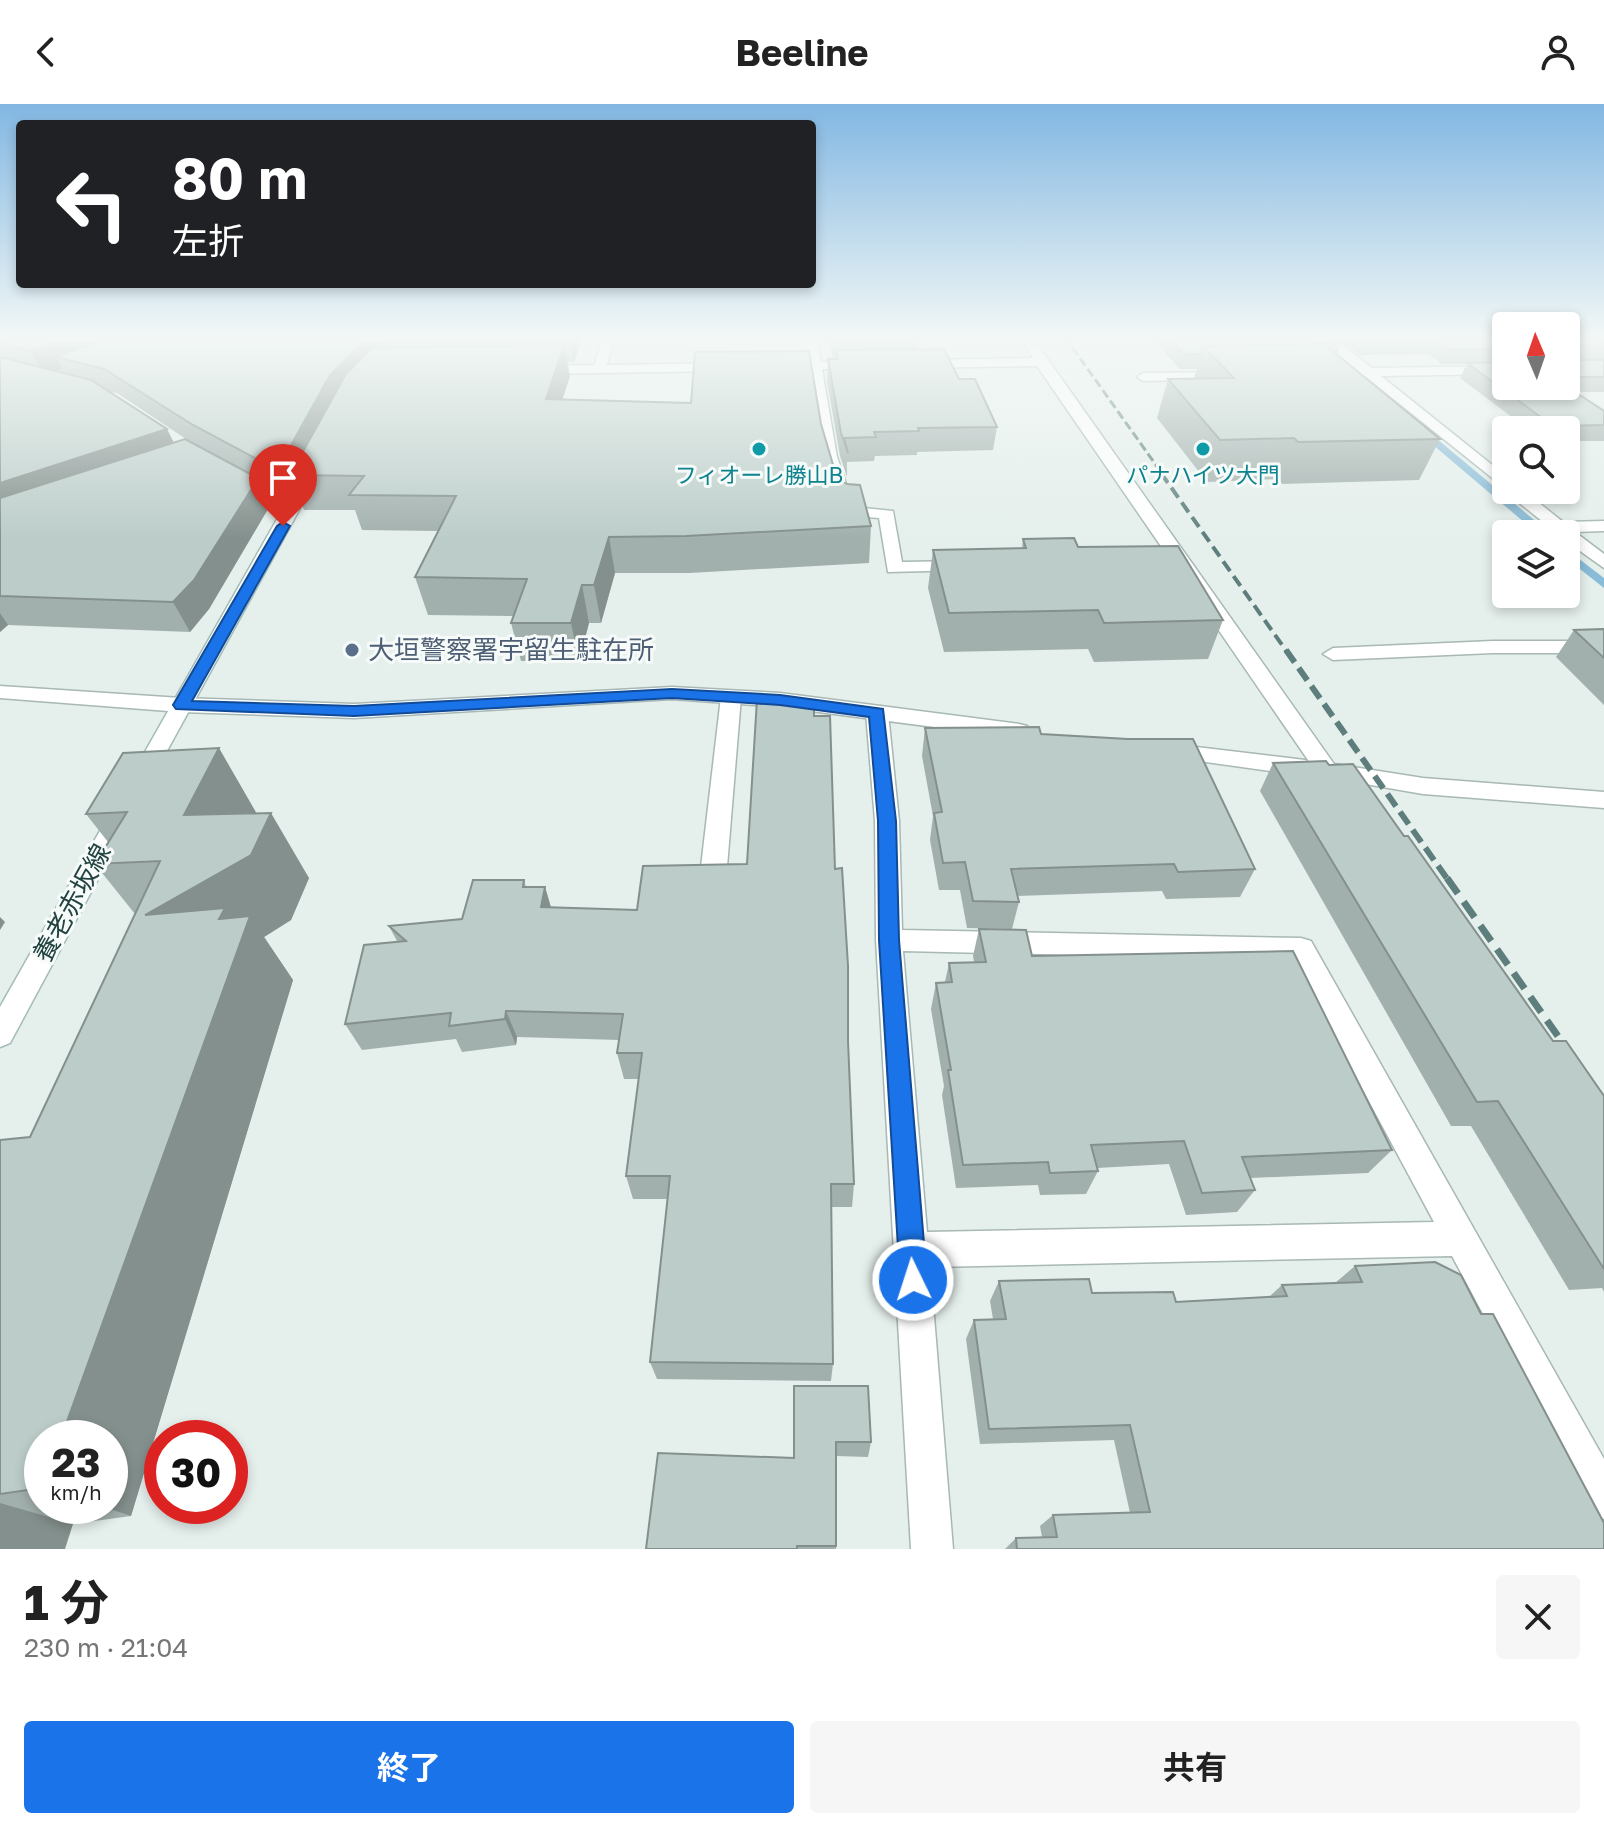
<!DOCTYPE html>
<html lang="ja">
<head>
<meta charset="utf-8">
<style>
	body { margin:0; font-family:"Golos Text","Noto Sans JP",sans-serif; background:#f6f6f6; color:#222; height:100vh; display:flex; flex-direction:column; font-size:30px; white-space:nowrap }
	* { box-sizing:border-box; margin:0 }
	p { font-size:26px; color:#767676 }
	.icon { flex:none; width:44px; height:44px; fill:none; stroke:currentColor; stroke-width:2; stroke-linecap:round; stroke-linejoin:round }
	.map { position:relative; height:1445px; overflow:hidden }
	.details { display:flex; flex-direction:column; background:#fff; flex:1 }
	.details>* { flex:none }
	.guide { position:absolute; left:16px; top:16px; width:800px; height:168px; border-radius:8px; box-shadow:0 4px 12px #0003; background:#202124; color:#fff; overflow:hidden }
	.needle { width:52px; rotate:358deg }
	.fabs { position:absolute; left:1492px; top:208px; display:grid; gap:16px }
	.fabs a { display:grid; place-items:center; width:88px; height:88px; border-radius:8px; background:#fff; box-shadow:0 4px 12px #0003; font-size:40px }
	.speed { position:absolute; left:24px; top:1316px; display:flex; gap:16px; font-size:40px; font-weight:700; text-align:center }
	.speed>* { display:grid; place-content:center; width:104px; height:104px; border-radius:50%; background:#fff; box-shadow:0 4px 12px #0003; line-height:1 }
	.speed small { font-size:20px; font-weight:400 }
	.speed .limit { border:12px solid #d22; background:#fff; color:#111 }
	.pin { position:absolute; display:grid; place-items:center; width:68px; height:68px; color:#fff; margin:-82px -34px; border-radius:50% 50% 50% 0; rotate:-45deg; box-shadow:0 0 8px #0007 }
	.pin .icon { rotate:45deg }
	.me { position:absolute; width:88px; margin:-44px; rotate:356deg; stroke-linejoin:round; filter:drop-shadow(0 0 6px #0008) }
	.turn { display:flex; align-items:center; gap:28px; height:168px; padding:0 24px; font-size:36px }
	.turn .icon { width:104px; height:104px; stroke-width:2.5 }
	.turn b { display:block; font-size:56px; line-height:68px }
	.round { display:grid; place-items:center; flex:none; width:84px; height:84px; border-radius:8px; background:#f6f6f6 }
	.headline { display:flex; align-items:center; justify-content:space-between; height:136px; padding:0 24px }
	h1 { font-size:48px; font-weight:700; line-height:60px }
	.button { display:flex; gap:16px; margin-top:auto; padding:16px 24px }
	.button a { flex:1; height:92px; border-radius:8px; background:#1a73e8; color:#fff; font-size:32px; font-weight:700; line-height:92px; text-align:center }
	.button a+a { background:#f6f6f6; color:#222 }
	header { display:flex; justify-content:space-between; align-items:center; height:104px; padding:0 24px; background:#fff; font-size:36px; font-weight:700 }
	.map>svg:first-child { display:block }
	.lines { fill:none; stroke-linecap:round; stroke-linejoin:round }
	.stream { fill:#89bcd8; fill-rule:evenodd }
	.minor-casing { stroke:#a7b8b5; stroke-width:3 }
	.tertiary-casing { stroke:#a7b8b5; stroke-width:3 }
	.secondary-casing { stroke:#a2bcb9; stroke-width:3 }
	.minor { fill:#fff; fill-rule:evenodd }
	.tertiary { fill:#fff; fill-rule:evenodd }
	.secondary { fill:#fff; fill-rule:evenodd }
	.rail-far3 { stroke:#5d7e7c; stroke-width:3; stroke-dasharray:9 4; stroke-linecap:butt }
	.rail-far2 { stroke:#5d7e7c; stroke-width:4; stroke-dasharray:12 6; stroke-linecap:butt }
	.rail-far1 { stroke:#5d7e7c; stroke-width:6; stroke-dasharray:15 7; stroke-linecap:butt }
	.rail { stroke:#5d7e7c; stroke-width:7; stroke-dasharray:19 10; stroke-linecap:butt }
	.wall { fill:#a2b0ad; fill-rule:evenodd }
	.shaded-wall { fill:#84908d }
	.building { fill:#bccdc9; stroke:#84908d; stroke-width:2 }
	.route { fill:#1a73e8; stroke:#114b97; stroke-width:2 }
	.culture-dot { fill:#0f9aa8; stroke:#f6fbf9; stroke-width:3 }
	.service-dot { fill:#5c6f8a; stroke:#f6fbf9; stroke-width:3 }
	.labels { text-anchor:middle; stroke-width:6; stroke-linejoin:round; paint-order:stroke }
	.far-culture-label { font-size:22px; fill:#0d838f; stroke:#f6fbf9 }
	.service-label { font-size:26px; fill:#4e5e75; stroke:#f6fbf9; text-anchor:start }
	.street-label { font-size:26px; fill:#224341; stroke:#f6fbf9 }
</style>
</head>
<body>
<header><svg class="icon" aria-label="back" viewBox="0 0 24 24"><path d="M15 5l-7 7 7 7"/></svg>Beeline<svg class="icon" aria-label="person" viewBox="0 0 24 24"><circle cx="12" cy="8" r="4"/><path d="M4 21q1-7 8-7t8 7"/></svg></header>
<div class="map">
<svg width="1604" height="1445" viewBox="0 0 1604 1445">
	<rect width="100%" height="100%" fill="#e5efec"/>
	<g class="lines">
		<g class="stream">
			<polygon points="1419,325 1425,325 1551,430 1538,430 1419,329"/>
			<polygon points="1566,445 1604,474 1604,484 1566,454"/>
		</g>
		<defs>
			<g id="minor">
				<polygon points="602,233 614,233 607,261 726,259 732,263 726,267 538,270 532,266 538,262 595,261"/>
				<polygon points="805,233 817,233 821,258 858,257 864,261 858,265 822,265 837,353 854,403 893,407 902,458 962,457 968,458 971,462 968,466 888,468 879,414 841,411 823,353 810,265 778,266 772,262 778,258 809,258"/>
				<polygon points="1020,233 1032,233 1334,660 1423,674 1604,688 1604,704 1423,690 1319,672 1037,262 918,264 912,260 918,256 1033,254"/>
				<polygon points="1319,233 1332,233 1372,264 1506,262 1506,270 1381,272 1506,372 1506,385 1365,272 1323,272 1322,269 1328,265 1356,265"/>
				<polygon points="1228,268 1233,269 1233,275 1143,277 1137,273 1143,269"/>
				<polygon points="1506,385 1523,386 1563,418 1604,417 1604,427 1575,428 1604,450 1604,464 1566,437 1566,430 1558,430 1507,389"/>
				<polygon points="1493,537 1604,537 1604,549 1493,549 1333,556 1323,550 1333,544"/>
				<polygon points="731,587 741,593 727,763 723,770 714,772 705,770 701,763 721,593"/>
				<path d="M877,602L888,609L899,717L902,826L1301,834L1311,837L1604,1355V1415L1590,1409L1452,1152L930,1163L953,1445H911L876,836L875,717L866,609ZM903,847L1293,856L1434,1118L927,1128Z"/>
			</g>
			<g id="tertiary">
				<polygon points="0,582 181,594 354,600 672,583 780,589 1019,620 1027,622 1030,627 1027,632 1019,634 780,603 672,595 354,614 181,608 0,594"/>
				<polygon points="1171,640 1305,656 1313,659 1316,664 1313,669 1305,672 1163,652 1160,647 1163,642"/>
			</g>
			<g id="secondary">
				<polygon points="313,361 321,366 151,676 148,682 132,682 129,676 305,366"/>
				<polygon points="122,700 130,702 134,708 10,939 0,943 0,903 114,702"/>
			</g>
		</defs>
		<use href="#minor" class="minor-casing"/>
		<use href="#tertiary" class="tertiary-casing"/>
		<use href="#secondary" class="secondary-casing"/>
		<use href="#minor" class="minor"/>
		<use href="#tertiary" class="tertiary"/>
		<use href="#secondary" class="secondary"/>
		<polyline class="rail-far3" points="1065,233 1163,371"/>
		<polyline class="rail-far2" points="1161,369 1287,548"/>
		<polyline class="rail-far1" points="1286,546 1448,776"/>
		<polyline class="rail" points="1447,774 1574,955"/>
	</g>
	<g class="wall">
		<path d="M0,233H582L574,258H567L570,272L562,295L821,320L837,374L871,422L869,459L689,469H615L601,519H589L579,557H521L511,519L514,512L428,511L415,473L438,427L362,426L355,406H304L294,381L291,388L278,386L284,400L281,405H268L209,505L190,528L8,521L0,528ZM109,288L117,289L192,339L174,338Z"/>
		<polygon points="828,233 919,233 918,245 959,275 997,323 993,346 917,348 917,351 875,352 874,357 847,358 847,373 840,352 827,277 828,255 836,255 833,255"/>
		<polygon points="1151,233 1506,233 1506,249 1501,258 1566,282 1566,233 1604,233 1604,288 1576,288 1604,307 1604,337 1566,337 1566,326 1529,326 1460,274 1467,260 1442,260 1429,250 1360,251 1342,238 1337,250 1440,335 1419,376 1282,380 1279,375 1207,378 1157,314 1168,275 1194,274 1197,265 1180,265"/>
		<polygon points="1023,435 1078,443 1223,516 1208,555 1094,558 1088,545 944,548 928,484 933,446 1022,444"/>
		<polygon points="1604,525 1604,601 1556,553 1574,526"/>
		<polygon points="814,612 835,765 848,937 854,1080 852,1103 831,1103 833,1260 831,1277 657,1275 650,1258 667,1095 633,1095 626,1072 639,975 624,975 617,949 619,936 517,933 516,941 462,948 456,935 362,946 345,920 397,837 389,822 462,815 524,776 526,783 545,783 551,803 637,806 747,760"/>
		<polygon points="925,624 1041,630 1255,765 1240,793 1166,795 1162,787 1017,792 1019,798 1012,825 967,824 960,786 939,786 930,736 933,712 922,652"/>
		<path d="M123,649L257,710L309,774L291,816L264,833L293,876L131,1412L73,1420L0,1445V1036L30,1033L135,810L95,760L108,738L86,710ZM42,1334L110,1402H42Z"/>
		<polygon points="1273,659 1329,661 1404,732 1553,937 1604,992 1604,1188 1602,1184 1569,1186 1471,1022 1451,1022 1260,687"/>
		<polygon points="979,825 1032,852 1392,1046 1368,1069 1251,1074 1255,1086 1237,1108 1186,1111 1169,1060 1097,1064 1098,1067 1086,1090 1040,1091 1038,1081 956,1084 942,991 944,982 931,905 936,879 945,878 949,859 974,858 973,852"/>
		<polygon points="1355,1162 1481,1210 1604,1445 1005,1445 1016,1434 1042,1433 1040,1422 1053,1411 1130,1409 1114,1336 980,1340 966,1235 974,1216 993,1215 990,1197 999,1177 1092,1189 1176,1198 1269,1193 1282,1181 1335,1179"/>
		<polygon points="794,1282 871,1338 868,1353 836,1352 836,1445 646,1445 794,1354"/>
	</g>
	<g class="shaded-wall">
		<polygon points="73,233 151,233 56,253 62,265 45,271 31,247"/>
		<polygon points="370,233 415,233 391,237 393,244 290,371 294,381 291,388 280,361 330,271 362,239"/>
		<polygon points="571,233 582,233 574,258 570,235"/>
		<polygon points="564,241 570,272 552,327 546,295"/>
		<polygon points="167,325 180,351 0,413 0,379"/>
		<polygon points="272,373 284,400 281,405 270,378"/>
		<polygon points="256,378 268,405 209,505 190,528 173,498"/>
		<polygon points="609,433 615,469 601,519 594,481"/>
		<polygon points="582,481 589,519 579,557 571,519"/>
		<polygon points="0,509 8,521 0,528"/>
		<polygon points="219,644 257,710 271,709 309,774 291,816 264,833 293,876 131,1412 101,1402 110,1402 110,1334 61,1334 145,811 184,711"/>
		<polygon points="545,783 553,811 541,803"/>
		<polygon points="0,813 5,818 0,826"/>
		<polygon points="506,907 517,933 516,941 505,915"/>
		<polygon points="0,1399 73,1420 65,1445 0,1445"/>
	</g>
	<g class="building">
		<polygon points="0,233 73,233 31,247 0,239"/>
		<polygon points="111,233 370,233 362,239 330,271 280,361 264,359 193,321 104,265 56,253"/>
		<polygon points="398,233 571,233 570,235 391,237"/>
		<polygon points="1168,233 1337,233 1342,237 1318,237 1321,240 1203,242 1201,250 1184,251"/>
		<polygon points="1360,233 1490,233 1506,243 1506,245 1449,246 1436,236 1366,237"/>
		<polygon points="1566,233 1604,233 1604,242 1574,242 1571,245 1574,256 1604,256 1604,273 1580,273 1566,264"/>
		<polygon points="1324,240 1440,335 1298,338 1294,334 1220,336 1168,275 1234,274 1203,242"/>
		<polygon points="564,241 546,295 691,299 695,248 809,247 821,320 837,374 847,380 860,381 871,422 686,432 609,433 594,481 582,481 571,519 511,519 527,475 415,473 456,392 349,391 364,372 290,371 346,270 372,244"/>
		<polygon points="944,245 959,275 975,275 997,323 918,324 919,327 874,328 876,333 844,334 848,349 841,329 828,255 838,255 836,246"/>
		<polygon points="0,253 91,276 167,325 0,379"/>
		<polygon points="1506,258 1506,282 1566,282 1604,307 1604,321 1553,322 1467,259"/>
		<polygon points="185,335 252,371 272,373 270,378 256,378 194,476 173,498 0,492 0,394"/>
		<polygon points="1074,434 1078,443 1178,442 1223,516 1104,519 1098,506 949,509 933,446 1026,444 1023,435"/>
		<polygon points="1604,525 1604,554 1574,526"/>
		<polygon points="757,595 814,596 814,612 830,612 835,765 842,764 848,862 848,937 854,1080 831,1080 833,1260 650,1258 670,1072 626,1072 642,949 617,949 623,910 506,907 505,915 449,922 451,909 345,920 364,841 406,837 389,822 462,815 473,776 524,776 523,783 545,783 541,803 637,806 643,762 747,760"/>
		<polygon points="1039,623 1041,630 1128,635 1193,635 1255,765 1178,768 1174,760 1011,765 1019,798 973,797 965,758 943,759 934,709 942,708 925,624"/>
		<polygon points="219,644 184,711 271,709 251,751 145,811 225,804 219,815 250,812 61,1334 42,1334 42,1384 0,1390 0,1036 30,1033 160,757 95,760 127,708 86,710 123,649"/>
		<polygon points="1326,657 1329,661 1353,660 1404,732 1408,732 1553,937 1566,937 1604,992 1604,1165 1498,997 1477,998 1273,659"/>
		<polygon points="979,825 1026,826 1032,852 1293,847 1392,1046 1242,1053 1255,1086 1202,1089 1184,1037 1091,1041 1098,1067 1050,1069 1048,1058 963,1061 948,966 951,966 936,879 952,878 949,859 986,858"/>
		<polygon points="1435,1158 1461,1171 1481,1210 1493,1210 1604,1419 1604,1445 1017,1445 1016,1434 1057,1433 1053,1411 1150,1408 1130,1321 989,1325 974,1216 1006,1215 999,1177 1089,1175 1092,1189 1173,1188 1176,1198 1287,1192 1282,1181 1362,1178 1355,1162"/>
		<polygon points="794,1282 868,1282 871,1338 836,1338 836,1442 797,1442 797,1445 646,1445 658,1349 794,1354"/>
	</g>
	<linearGradient id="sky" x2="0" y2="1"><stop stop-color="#82b7e2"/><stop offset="0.54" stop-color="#f3f8f6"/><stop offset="1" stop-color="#f3f8f6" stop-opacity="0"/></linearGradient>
	<rect width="1604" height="435" fill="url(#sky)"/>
	<polygon class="route" points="283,418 290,422 192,597 354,602 672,585 780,591 883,605 896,717 899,836 927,1176 923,1185 913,1189 904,1185 900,1176 879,836 878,717 869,613 780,601 672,594 354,612 176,605 173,601 277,422"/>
	<g class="culture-dot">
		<circle cx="759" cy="345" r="8"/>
		<circle cx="1203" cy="345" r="8"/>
	</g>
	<circle class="service-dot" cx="352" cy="546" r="8"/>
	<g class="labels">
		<g class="far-culture-label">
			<text x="759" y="379">フィオーレ勝山B</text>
			<text x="1203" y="379">パナハイツ大門</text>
		</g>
		<g class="service-label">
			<text x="368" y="555">大垣警察署宇留生駐在所</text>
		</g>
		<g class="street-label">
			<text transform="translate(72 799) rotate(-61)" y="9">養老赤坂線</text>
		</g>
	</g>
</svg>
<div class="fabs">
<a><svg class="needle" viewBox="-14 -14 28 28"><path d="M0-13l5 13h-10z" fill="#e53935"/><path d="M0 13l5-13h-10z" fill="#767676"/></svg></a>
<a><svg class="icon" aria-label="search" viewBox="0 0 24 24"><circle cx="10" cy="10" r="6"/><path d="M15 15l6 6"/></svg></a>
<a><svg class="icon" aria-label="layers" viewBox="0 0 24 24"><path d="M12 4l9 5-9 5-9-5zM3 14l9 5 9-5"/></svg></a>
</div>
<div class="speed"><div>23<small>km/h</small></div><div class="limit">30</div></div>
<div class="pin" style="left:283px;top:422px;background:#d93025"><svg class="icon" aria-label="arrive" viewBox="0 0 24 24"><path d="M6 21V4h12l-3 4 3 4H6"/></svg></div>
<svg class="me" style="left:913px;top:1176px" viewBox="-20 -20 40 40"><circle r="17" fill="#1a73e8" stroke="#fff" stroke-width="3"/><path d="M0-11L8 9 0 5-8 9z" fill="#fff"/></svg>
<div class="guide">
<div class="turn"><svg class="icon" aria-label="left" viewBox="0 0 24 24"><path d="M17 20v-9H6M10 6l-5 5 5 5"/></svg><div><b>80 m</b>左折</div></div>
</div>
</div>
<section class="details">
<div class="headline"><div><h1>1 分</h1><p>230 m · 21:04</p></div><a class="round"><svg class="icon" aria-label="close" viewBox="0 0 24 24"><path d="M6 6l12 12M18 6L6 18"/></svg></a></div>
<div class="button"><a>終了</a><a>共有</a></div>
</section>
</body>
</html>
